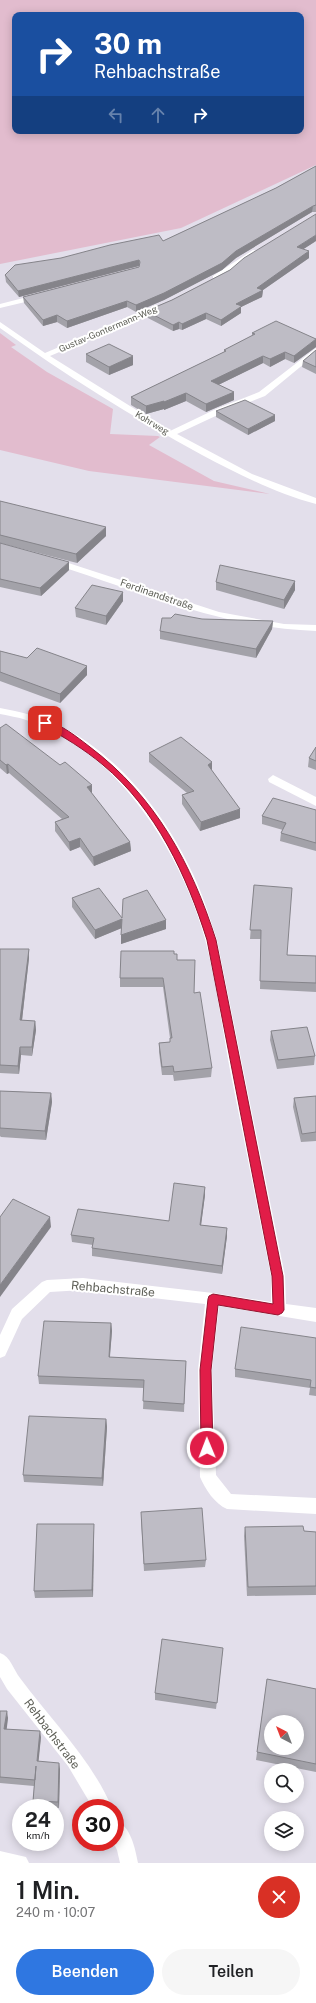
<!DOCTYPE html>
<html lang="de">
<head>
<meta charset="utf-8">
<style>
	body { margin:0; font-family:"Public Sans",sans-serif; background:#f6f6f6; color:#202124; height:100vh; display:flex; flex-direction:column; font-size:15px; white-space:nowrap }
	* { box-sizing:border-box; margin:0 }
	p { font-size:13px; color:#757577 }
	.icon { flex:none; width:22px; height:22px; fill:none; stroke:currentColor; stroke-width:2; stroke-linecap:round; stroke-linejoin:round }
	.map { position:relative; height:1863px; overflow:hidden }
	.side { display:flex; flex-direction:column; background:#fff; flex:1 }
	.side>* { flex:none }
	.guide { position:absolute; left:12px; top:12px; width:292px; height:122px; border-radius:8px; box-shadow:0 2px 10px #0003; background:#1a4fa0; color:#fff; overflow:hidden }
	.needle { width:26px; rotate:318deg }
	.tools { position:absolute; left:264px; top:1715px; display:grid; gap:8px }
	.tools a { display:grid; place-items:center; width:40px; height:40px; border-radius:50%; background:#fff; box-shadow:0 2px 10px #0003; font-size:20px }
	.speed { position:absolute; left:12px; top:1799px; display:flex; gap:8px; font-size:20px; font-weight:700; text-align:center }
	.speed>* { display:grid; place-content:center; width:52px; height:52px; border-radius:50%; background:#fff; box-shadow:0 2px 10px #0003; line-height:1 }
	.speed small { font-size:10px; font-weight:400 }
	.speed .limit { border:6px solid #d22; background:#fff; color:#111 }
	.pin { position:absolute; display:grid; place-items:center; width:34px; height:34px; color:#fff; margin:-17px; border-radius:8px; box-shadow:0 2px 6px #0006 }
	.me { position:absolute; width:44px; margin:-22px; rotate:359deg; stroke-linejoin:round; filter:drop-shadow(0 0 3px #0008) }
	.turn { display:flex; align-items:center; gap:14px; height:84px; padding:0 16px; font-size:18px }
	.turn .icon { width:52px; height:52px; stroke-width:2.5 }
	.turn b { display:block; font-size:28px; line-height:34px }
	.lanes { display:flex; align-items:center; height:38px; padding:0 16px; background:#0003; justify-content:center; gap:20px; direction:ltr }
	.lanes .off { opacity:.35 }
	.round { display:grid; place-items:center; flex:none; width:42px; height:42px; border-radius:21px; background:#f6f6f6 }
	.headline { display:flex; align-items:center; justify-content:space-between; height:68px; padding:0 16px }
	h1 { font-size:24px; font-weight:600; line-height:30px }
	.primary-button { display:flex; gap:8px; margin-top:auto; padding:8px 16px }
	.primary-button a { flex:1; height:46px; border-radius:24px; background:#2f77e1; color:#fff; font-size:16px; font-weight:600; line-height:46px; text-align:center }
	.primary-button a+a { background:#f6f6f6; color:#202124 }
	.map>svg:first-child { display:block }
	.green { fill:#e2bcce; fill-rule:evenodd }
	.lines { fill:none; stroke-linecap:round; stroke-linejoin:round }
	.street { fill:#fff; fill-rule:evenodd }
	.secondary { fill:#fff; fill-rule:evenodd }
	.wall { fill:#a3a2a9 }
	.shaded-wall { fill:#85848a }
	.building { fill:#bebcc5; stroke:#85848a; fill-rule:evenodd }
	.route { fill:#e11d48; stroke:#92132f }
	.labels { text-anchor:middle; stroke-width:4; stroke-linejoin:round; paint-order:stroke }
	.far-street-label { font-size:9px; fill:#5f6058; stroke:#fff }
	.street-label { font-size:10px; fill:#5f6058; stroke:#fff }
	.near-street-label { font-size:12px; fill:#5f6058; stroke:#fff }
</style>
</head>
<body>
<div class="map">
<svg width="316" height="1863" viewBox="0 0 316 1863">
	<rect width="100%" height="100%" fill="#e3dfeb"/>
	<g class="green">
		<path d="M0,0H316V165L181,228L0,264ZM15,15H301V131H15Z"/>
		<polygon points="0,333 16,345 11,347 47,372 113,409 110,434 158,436 160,437 149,445 214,481 270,494 89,471 0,450"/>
	</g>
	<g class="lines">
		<g class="street">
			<polygon points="253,250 260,252 219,280 213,280 213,276"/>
			<polygon points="39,294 42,294 42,298 0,308 0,304"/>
			<path d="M158,305L165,307L50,356L170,431L216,409L259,392L316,348V354L265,396L222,413L177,434L252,474L316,498V504C277,494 238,474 202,455C132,417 64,374 0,328V322L45,353Z"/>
			<path d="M53,558L219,612L284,624L316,625V631C221,628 139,591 50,563V559Z"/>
			<path d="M0,708C20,712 40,716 58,725C115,752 162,810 189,866C201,889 209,915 217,940L285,1276L286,1304L316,1308V1322L219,1306L212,1370L216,1475L231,1494L316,1498V1514L227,1509C215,1504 205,1489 200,1477L198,1370L205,1304L83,1290L50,1292L22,1319L5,1356L0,1358V1335L12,1309L42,1282L47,1280L83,1278L213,1293L271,1302V1276C257,1207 244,1139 230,1070C222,1027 216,981 205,939C181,852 116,748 26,720C18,717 9,716 0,714Z"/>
			<polygon points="273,775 316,797 316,806 269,782 268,779"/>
			<path d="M0,1653C11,1657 13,1669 20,1678C51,1720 92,1760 112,1808H93L68,1766L7,1689L0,1677Z"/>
			<path d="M115,1820C131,1826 135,1848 138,1863H120L117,1850L113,1842H115Z"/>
		</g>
		<polygon class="secondary" points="0,1851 26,1857 29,1863 0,1863"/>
	</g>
	<g class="wall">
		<polygon points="316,166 316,212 312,212 236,258 222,270 164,300 136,312 127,307 67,328 57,322 43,326 24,303 23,297 139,267 139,266 19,297 6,282 5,275 61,258 163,241 276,188"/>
		<polygon points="316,241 303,249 309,258 263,290 262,297 241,307 241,313 221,326 206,319 182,330 179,329 173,331 146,317 146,311 172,300 230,270"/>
		<polygon points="252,333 316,347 294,363 285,359 270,367 263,363 218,385 234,392 234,400 206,412 186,401 164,410 164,409 146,414 131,405 131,397 224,352 224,350 252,336"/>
		<polygon points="316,350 316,374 302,367 303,361"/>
		<polygon points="86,354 133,365 109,375 86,362"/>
		<polygon points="216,411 275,415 275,421 248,435 216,417"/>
		<polygon points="0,501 106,536 77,563 0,543"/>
		<polygon points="0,543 69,570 41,596 0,587"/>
		<polygon points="295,581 295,590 284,609 216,590 216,582"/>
		<polygon points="123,592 123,601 106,625 76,617 75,608"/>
		<polygon points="202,619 273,621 272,629 256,658 160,639 160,631"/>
		<polygon points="0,651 27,658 87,666 87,675 60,703 0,681"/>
		<polygon points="0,728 92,794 130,842 131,851 94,866 80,847 70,851 55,831 55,822 62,819 9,773 7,774 0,768"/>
		<polygon points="316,747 316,770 308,767 309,758"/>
		<polygon points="149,753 212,762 212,771 240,818 200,831 182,804 182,795 187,793 149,762"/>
		<polygon points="316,810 316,851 280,841 281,833 283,830 262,824 262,816"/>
		<polygon points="254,885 287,955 316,956 316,992 260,989 261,939 250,939"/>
		<polygon points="72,898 122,918 166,920 166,929 121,944 121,928 95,939 72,907"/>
		<polygon points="0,949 29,949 29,958 22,1020 35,1021 36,1030 32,1056 21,1055 19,1074 0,1073"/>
		<polygon points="174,954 194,993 212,1068 211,1077 174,1081 173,1075 162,1075 159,1052 159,1043 170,1042 170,1038 163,987 120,987 120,978"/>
		<polygon points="271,1031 315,1056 314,1065 277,1069 270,1040"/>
		<polygon points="0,1091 51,1093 52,1102 46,1140 1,1137 0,1136"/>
		<polygon points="316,1096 316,1141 301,1142 293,1107 294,1098"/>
		<polygon points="205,1187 205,1195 201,1225 227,1228 227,1236 222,1274 92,1256 92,1248 93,1245 72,1242 71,1235 169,1221"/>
		<polygon points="111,1323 112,1331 110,1357 186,1361 184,1412 143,1409 144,1388 39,1384 38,1376"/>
		<polygon points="316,1338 316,1396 309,1395 310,1388 235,1377 235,1369"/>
		<polygon points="106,1419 107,1427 103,1486 24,1482 23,1475"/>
		<polygon points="141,1519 206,1560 205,1567 144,1571"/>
		<polygon points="245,1527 304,1531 316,1532 316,1595 247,1596 244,1536"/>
		<polygon points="94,1531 93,1597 35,1598 34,1591"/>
		<polygon points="223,1648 216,1709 155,1700 155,1693"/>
		<polygon points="267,1679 316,1689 316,1772 256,1760"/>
		<polygon points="0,1711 8,1718 6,1729 41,1737 38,1761 60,1769 59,1808 34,1807 33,1801 34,1786 0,1783"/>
	</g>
	<g class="shaded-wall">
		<polygon points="313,206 312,212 236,258 222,270 164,300 136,312 136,305 236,251"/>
		<polygon points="316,235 316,241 296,254 297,247"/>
		<polygon points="309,251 309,258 263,290 262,297 241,307 241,313 221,326 221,320 236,304 257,288"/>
		<polygon points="139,260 139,266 19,297 18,291"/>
		<polygon points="127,301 127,307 67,328 67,321"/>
		<polygon points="206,313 206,319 182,330 182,324"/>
		<polygon points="57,315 57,322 43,326 43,320"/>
		<polygon points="179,322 179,329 173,331 173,325"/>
		<polygon points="316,339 316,347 294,363 294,356"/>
		<polygon points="285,352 285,359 270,367 270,359"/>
		<polygon points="133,356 133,365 109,375 109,367"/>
		<polygon points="263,356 263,363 210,389 211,381"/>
		<polygon points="234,392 234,400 206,412 206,404"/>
		<polygon points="186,393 186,401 164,410 164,402"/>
		<polygon points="164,401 164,409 146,414 146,406"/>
		<polygon points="275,415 275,421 248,435 248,429"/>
		<polygon points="106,527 106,536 77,563 76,554"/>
		<polygon points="69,562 69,570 41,596 40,588"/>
		<polygon points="295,581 295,590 284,609 284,600"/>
		<polygon points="123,592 123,601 106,625 106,616"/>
		<polygon points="273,621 272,629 256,658 256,649"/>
		<polygon points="87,666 87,675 60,703 60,694"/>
		<polygon points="212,762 212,771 208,765"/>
		<polygon points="8,764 9,773 7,774 6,765"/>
		<polygon points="92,785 92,794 87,787"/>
		<polygon points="240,809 240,818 200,831 201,822"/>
		<polygon points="80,838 80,847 70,851 69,842"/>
		<polygon points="130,842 131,851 94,866 93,857"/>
		<polygon points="122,919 122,928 95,939 95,930"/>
		<polygon points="166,920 166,929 121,944 121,935"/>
		<polygon points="29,949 29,958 21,1029 20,1020"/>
		<polygon points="35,1021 36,1030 32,1056 32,1047"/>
		<polygon points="20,1047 21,1055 19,1074 18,1066"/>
		<polygon points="51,1093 52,1102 46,1140 45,1131"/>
		<polygon points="205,1187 205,1195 200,1233 200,1225"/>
		<polygon points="50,1217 51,1227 0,1297 0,1285"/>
		<polygon points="227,1228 227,1236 222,1274 222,1266"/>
		<polygon points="111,1323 112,1331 109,1365 109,1357"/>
		<polygon points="106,1419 107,1427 103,1486 102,1478"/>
		<polygon points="94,1524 94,1531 93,1597 92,1590"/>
		<polygon points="7,1711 8,1718 6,1735 4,1729"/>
		<polygon points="40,1731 41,1737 38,1767 37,1761"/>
		<polygon points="59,1763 60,1769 59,1808 58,1802"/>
	</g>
	<g class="building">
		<polygon points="316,166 316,205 313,206 236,251 222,263 164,293 136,305 127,301 67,321 57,315 43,320 23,297 139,267 140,262 139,260 18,291 5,275 15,265 61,258 110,245 159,235 163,241 276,188"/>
		<polygon points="316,214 316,235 297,247 309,251 257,288 263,290 236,304 242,306 221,320 206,313 182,324 179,322 173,325 146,311 172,300 230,270 244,258"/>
		<polygon points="276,321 316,339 294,356 285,352 270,359 263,356 211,381 234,392 206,404 186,393 164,402 164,401 146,406 131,397 226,351 224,350 255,334 252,333"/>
		<polygon points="109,344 133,356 109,367 86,354"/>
		<polygon points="316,350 316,367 303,361"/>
		<polygon points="245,400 275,415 248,429 216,411"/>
		<polygon points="0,501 106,527 76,554 0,535"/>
		<polygon points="0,543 69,562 40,588 0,579"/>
		<polygon points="220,565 295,581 284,600 216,582"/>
		<polygon points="92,585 123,592 106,616 75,608"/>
		<polygon points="175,614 202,619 273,621 256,649 160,631 162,618 171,618"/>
		<polygon points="37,648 87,666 60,694 0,672 0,651 27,658"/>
		<polygon points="6,724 60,765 65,762 92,785 87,787 130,842 93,857 80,838 69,842 55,822 69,817 8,764 6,765 0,760 0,728"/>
		<polygon points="181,737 212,762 208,765 240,809 201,822 182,795 194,791 149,753"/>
		<polygon points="316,747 316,761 309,758"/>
		<polygon points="273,798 316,810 316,843 281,833 286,823 262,816"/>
		<polygon points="254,885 292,888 287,955 316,956 316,983 260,981 261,930 250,930"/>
		<polygon points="99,888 122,918 123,899 147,890 166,920 121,935 122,919 95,930 72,898"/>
		<polygon points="0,949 29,949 20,1020 35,1021 32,1047 20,1047 18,1066 0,1065"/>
		<polygon points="121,951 174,951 174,954 177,954 177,960 195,960 194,993 200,992 212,1068 174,1072 173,1066 162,1067 159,1043 170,1042 170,1038 172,1038 163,978 120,978"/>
		<polygon points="307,1027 315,1056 278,1060 271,1031"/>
		<polygon points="0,1091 51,1093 45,1131 0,1128"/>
		<polygon points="316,1096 316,1132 302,1134 294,1098"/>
		<polygon points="174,1183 205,1187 200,1225 227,1228 222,1266 92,1248 94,1238 71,1235 78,1209 169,1221"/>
		<polygon points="13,1199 50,1217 0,1285 0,1217"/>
		<polygon points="44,1321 111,1323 109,1357 186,1361 184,1404 143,1401 144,1380 38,1376"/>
		<polygon points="241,1327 316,1338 316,1388 310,1387 311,1380 235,1369"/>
		<polygon points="29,1416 106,1419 102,1478 23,1475"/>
		<polygon points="202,1508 206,1560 144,1564 141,1512"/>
		<polygon points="37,1524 94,1524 92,1590 34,1591"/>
		<polygon points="303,1526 304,1531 316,1532 316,1586 248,1587 245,1527"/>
		<polygon points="162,1639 223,1648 217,1703 155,1693"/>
		<path d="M267,1679L316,1689V1764L257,1752ZM271,1722H297V1748H271Z"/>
		<polygon points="0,1711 7,1711 4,1729 40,1731 37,1761 59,1763 58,1802 33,1801 36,1766 35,1780 0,1777"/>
	</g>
	<path class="route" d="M45,720C61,724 77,737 90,747C155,796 192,864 216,940L283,1276L284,1310L282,1313L278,1315L218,1305L211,1370L213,1448L211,1452L207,1454L203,1452L201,1448L200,1370L208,1299L209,1296L213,1294L273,1304L272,1276L207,940C187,876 156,809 103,765C84,749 64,737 42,725L41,723Z"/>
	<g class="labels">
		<g class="far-street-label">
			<text transform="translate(108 329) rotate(-23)" y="3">Gustav-Gontermann-Weg</text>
			<text transform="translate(152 423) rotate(31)" y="3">Kohrweg</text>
		</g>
		<g class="street-label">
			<text transform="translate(157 594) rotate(19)" y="4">Ferdinandstraße</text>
		</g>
		<g class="near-street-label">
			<text transform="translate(113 1289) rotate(5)" y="4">Rehbachstraße</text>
			<text transform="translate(52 1734) rotate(53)" y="4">Rehbachstraße</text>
		</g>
	</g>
</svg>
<div class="tools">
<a><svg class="needle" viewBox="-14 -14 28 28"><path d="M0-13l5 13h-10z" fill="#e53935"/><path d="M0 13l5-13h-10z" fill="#757577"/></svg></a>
<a><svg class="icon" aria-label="search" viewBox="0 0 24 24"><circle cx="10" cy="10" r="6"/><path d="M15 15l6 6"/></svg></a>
<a><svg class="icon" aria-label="layers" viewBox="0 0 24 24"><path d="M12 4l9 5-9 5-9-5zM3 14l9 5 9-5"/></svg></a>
</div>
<div class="speed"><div>24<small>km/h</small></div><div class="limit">30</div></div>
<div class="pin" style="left:45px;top:723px;background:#d93025"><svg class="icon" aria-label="arrive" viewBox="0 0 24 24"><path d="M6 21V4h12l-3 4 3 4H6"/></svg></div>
<svg class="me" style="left:207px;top:1448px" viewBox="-20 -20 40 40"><circle r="17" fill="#e11d48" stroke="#fff" stroke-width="3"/><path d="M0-11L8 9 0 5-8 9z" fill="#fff"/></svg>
<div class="guide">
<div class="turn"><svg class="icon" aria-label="right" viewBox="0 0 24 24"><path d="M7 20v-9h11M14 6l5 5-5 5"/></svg><div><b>30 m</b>Rehbachstraße</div></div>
<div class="lanes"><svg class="icon off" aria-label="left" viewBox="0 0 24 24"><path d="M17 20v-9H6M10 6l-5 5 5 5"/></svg><svg class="icon off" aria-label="ahead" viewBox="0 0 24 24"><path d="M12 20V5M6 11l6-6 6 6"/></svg><svg class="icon" aria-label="right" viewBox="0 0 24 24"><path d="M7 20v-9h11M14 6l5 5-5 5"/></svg></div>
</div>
</div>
<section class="side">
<div class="headline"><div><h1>1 Min.</h1><p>240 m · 10:07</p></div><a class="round" style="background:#d93025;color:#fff"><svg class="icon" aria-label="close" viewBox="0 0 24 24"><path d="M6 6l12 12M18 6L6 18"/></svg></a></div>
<div class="primary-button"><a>Beenden</a><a>Teilen</a></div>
</section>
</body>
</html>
